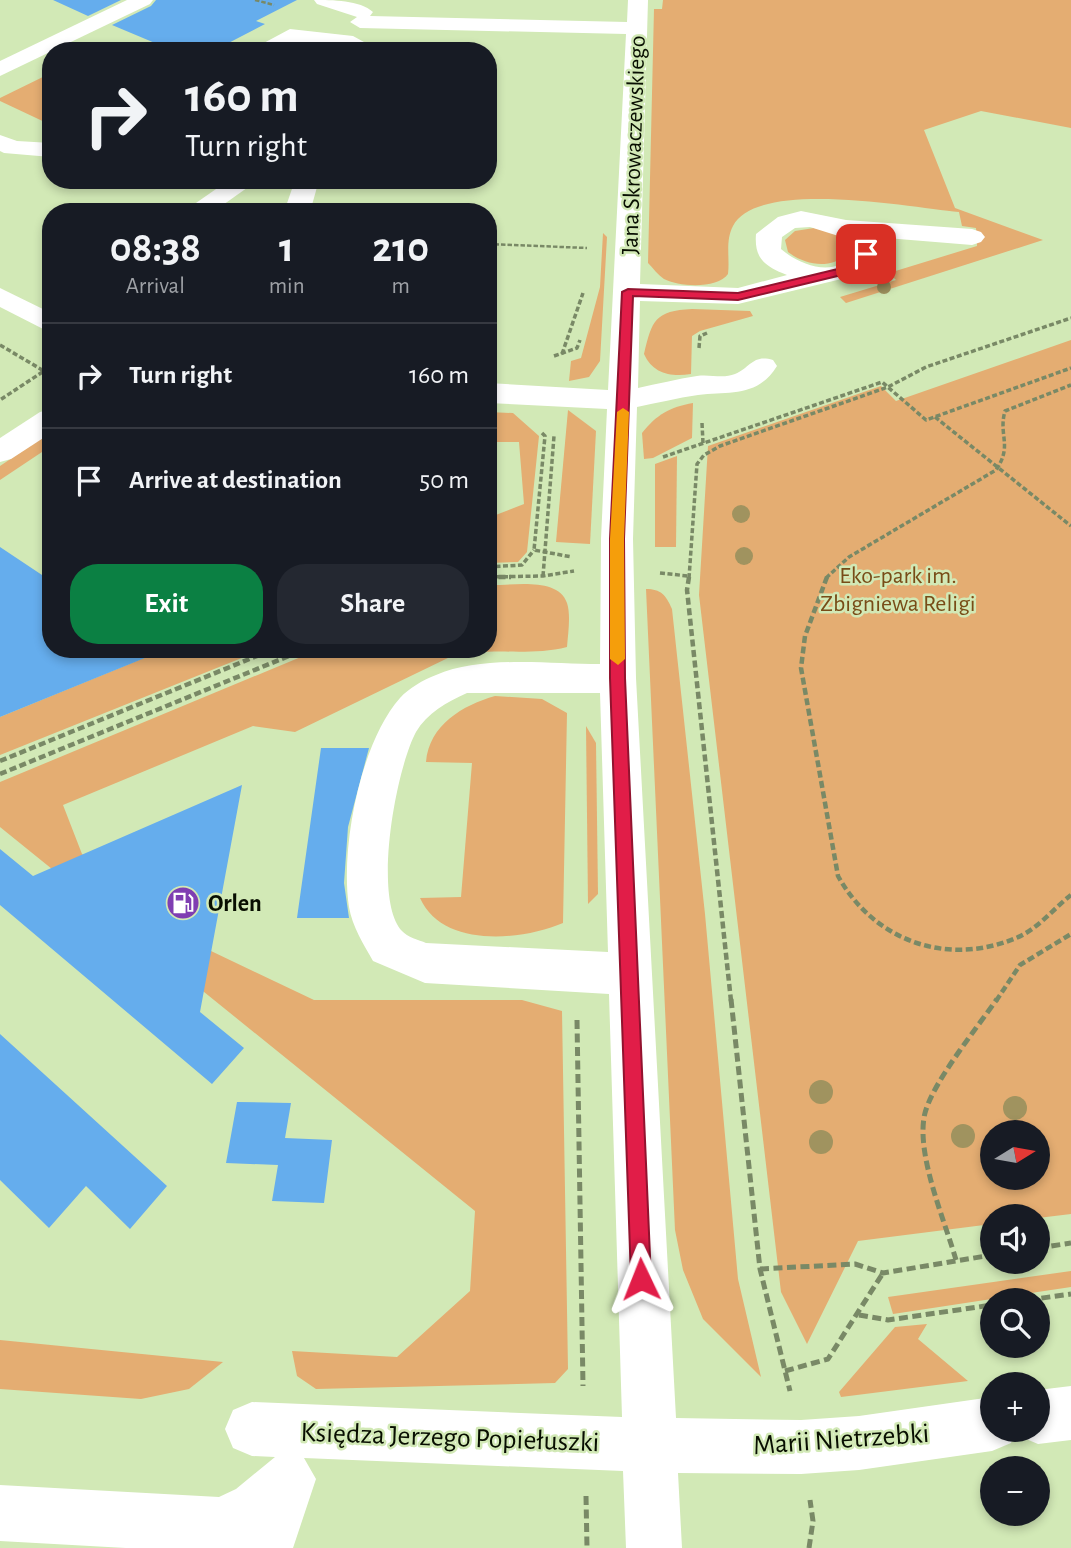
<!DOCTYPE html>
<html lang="en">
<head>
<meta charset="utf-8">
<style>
	body { margin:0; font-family:"Alegreya Sans",sans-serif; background:#242831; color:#f1f3f6; height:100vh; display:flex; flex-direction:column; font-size:26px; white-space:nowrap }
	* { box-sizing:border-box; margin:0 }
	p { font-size:23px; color:#9ea1a6 }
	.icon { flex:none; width:38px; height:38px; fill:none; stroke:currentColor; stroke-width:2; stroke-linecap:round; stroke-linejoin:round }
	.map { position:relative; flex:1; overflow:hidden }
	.panel { position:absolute; left:42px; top:203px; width:455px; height:455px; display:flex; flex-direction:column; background:#171b24; border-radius:28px; box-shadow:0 4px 10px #0003 }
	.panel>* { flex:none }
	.banner { position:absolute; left:42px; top:42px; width:455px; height:147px; border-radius:28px; box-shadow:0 4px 10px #0003; background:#171b24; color:#f1f3f6; overflow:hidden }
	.needle { width:46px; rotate:79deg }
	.controls { position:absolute; left:980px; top:1120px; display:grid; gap:14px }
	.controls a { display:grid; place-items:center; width:70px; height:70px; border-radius:50%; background:#171b24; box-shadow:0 4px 10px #0003; font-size:35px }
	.pin { position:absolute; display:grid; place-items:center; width:60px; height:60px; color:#fff; margin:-30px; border-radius:14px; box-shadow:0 4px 10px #0006 }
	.me { position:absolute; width:77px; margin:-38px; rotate:358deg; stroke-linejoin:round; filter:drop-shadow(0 0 5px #0008) }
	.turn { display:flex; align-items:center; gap:24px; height:147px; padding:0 28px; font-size:32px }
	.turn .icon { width:91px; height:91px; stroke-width:2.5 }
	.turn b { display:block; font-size:49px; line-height:60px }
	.eta { display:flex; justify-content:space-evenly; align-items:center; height:119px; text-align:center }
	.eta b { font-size:42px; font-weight:700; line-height:49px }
	.action { display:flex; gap:14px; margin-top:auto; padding:14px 28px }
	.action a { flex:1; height:80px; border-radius:28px; background:#0b8043; color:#fff; font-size:28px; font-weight:700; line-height:80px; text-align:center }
	.action a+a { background:#242831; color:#f1f3f6 }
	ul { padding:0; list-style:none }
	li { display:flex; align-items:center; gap:21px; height:105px; padding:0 28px; border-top:2px solid #363941 }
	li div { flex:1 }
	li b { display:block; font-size:26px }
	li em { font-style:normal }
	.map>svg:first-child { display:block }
	.green { fill:#e4ad72; fill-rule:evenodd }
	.building { fill:#65aded }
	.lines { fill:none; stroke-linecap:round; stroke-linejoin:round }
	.path-far3 { stroke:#798966; stroke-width:2.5; stroke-dasharray:4.5 2; stroke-linecap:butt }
	.path-far2 { stroke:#798966; stroke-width:3.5; stroke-dasharray:5 2.5; stroke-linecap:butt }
	.path-far1 { stroke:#798966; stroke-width:4.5; stroke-dasharray:7 3.5; stroke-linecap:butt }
	.path { stroke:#798966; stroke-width:5; stroke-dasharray:9 4.5; stroke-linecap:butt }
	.minor { fill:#fff; fill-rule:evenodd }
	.tree { fill:#a0935f }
	.route { fill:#e11d48; stroke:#92132f; stroke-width:2 }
	.slow { fill:#f59e0b }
	.labels { text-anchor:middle; stroke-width:5; stroke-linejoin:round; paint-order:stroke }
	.street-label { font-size:24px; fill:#080e01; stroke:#d2e9b6 }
	.park-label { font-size:24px; fill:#784c17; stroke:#d2e9b6 }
	.poi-label { font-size:24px; font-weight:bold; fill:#080e01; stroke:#d2e9b6; text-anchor:start }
	.near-street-label { font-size:28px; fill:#080e01; stroke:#d2e9b6 }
</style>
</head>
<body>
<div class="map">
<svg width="1071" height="1548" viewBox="0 0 1071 1548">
	<rect width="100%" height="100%" fill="#d2e9b6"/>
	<g class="green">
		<path d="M663,0H1071V128L981,111L924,130L955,208L1043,240L846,303L840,297L896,280L889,273L977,246L976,228L962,226L959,212C912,208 758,178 733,226C725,241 730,258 728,274C718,289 679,287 664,279C658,275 653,268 648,263L654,9H662Z"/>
		<polygon points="51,73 51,125 0,101 0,98"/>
		<path d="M814,228L834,232L847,242V254C830,270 805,265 788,252L785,240L795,231Z"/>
		<polygon points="603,233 607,237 600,361 589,377 569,381 571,361 581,358 600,287"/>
		<path d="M692,309L750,311L753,316L700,331L692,336L691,374C671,377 653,374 644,354C652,320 655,311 692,309Z"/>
		<path d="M1071,340V1214L1038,1218L992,1216V1224L858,1241L807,1344L781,1292L699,595L708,446L881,386L896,401ZM992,1132H1038V1178H992Z"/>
		<path d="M693,403L692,438L653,458L644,459L642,433C656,415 670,407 693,403Z"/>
		<polygon points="568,410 596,431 590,544 556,542"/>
		<polygon points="488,412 513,413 539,436 527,552 518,562 488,563 488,518 524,504 519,442 488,442"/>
		<polygon points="51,432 51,446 0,480 0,466"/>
		<polygon points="677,456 676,547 655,547 655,464"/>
		<path d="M488,585C511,586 558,576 567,603C571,615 568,634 567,647C528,657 488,646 450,657L295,732L253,726L63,805L82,854L211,951L314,1000H522L562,1011L568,1369L555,1383L316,1389L297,1376L292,1351L397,1357L470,1291L475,1211L0,827V782L320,649H488Z"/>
		<path d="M646,589C661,589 666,595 672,609L705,914L738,1279L761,1377L703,1319L683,1270L675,1230Z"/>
		<polygon points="166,649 264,649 0,755 0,717"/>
		<path d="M495,696L542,699L567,713L563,923C521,941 442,948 420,898L461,897L472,763L426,762C429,725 463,705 495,696Z"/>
		<polygon points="586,726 596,743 598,894 588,904"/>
		<polygon points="1071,1271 1071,1287 893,1314 888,1297"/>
		<polygon points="927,1324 918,1339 968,1381 841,1397 839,1392 895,1327"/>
		<polygon points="0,1340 223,1362 189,1389 141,1399 0,1389"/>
	</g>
	<g class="building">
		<polygon points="53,0 121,0 88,16"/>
		<polygon points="156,0 297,0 256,21 265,24 213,51 174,51 112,25 151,6"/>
		<polygon points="0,547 51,581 51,649 162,651 0,717"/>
		<polygon points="321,748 369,748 348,827 344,883 349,918 297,918"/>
		<polygon points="242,785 200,1012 244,1048 212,1084 0,905 0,849 33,876"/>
		<polygon points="0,1034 167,1186 130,1229 86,1186 49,1228 0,1180"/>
		<polygon points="237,1102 291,1103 285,1138 332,1140 324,1203 272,1201 278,1165 226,1163"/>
	</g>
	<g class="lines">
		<g class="path-far3">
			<polyline points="255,0 274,5"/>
			<polyline points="488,244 587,248"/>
		</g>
		<g class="path-far2">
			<polyline points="0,345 44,371 0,400"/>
			<polyline points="699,348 700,336 707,333"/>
			<polyline points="562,354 583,293"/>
			<polyline points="554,356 577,348 580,340"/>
			<polyline points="935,417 1071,526"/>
			<polyline points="702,423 703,443"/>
			<polyline points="542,433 545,436 534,550 572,557"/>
			<polyline points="663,457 882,382 926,420 1071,368"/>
			<polyline points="488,567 522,565 534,550"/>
			<polyline points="660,573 688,576"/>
			<polyline points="543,576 554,436"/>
			<polyline points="488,577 543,576 574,571"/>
			<polyline points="689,578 697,464 704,455 720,446 888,387 926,367 1071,318"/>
			<path d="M826,578L849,557L996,470C1013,445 998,436 1005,411L1071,385"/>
		</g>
		<g class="path-far1">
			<polyline points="488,577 511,577"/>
			<polyline points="689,577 687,590 731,1001"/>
			<path d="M827,577L805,636L801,668L838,876C874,941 947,967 1016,938C1038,929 1053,909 1071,895"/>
			<polyline points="0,761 274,649"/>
			<polyline points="0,774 306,649"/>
			<polyline points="996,1001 1020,965 1071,934"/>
		</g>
		<g class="path">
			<polyline points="731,999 760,1269 790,1391"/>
			<polyline points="577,1020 583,1386"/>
			<polyline points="1038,1248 1071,1243"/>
			<path d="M956,1260C945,1221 915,1153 925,1113C933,1082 977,1028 997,999"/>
			<polyline points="760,1269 855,1264 883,1273 992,1255"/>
			<polyline points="1028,1300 1071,1294"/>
			<polyline points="859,1315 888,1320 992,1305"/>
			<polyline points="785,1371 828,1359 883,1273"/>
			<polyline points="586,1496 587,1548"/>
			<polyline points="809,1548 813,1521 810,1500"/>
		</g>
		<g class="minor">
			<polygon points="127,0 153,0 150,4 0,76 0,61"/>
			<path d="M314,0C332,0 360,0 373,12L370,16L627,22L628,0H648L640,284L738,288L787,275C765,266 754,259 756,234L778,217L801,211L846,220L972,229L981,232L985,237L981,242L972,245L874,237L879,250L871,266L862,274L738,304L640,301L638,388C657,384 677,379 697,376C710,374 723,379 735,374C751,367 753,354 773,360L777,366C757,398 730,391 698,395C677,398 657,403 637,407L633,539L636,678L676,1418L801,1420L859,1416L992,1397V1430H1038V1390L1071,1386V1440L1038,1444L1019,1436L1016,1430L1011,1443L992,1451L859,1470L801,1474L678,1473L682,1548H626L623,1471L304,1458L316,1479L293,1548H126L0,1541V1485L219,1497L236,1489L275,1457L252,1456L233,1448L225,1429L233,1410L252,1402L622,1417L609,994L425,983L373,961C364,945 352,926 349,907C340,849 360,743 400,698C409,688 423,680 436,675C482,655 549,664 600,664L601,539L607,409L488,403V383L608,390L626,34L360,28L350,22L357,17L317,4ZM810,227L848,239L853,250C840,280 800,266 781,249L782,237L795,228ZM467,693H600L608,952L426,943C419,940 407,937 402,931C372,899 396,769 416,732C427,713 447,702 467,693Z"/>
			<polygon points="290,29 353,36 364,42 353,48 293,42 276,51 249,51"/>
			<polygon points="0,135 17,141 51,143 51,157 4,153 0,151"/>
			<polygon points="229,180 258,180 213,212 183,212"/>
			<polygon points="295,180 319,180 310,212 284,212"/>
			<polygon points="0,288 51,313 51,333 0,307"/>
			<polygon points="51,409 51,433 11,459 0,462 0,438 40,412"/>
		</g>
	</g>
	<g class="tree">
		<circle cx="884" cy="287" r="7"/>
		<circle cx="741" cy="514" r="9"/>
		<circle cx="744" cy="556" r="9"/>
		<circle cx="821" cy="1092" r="12"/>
		<circle cx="1015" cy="1108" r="12"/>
		<circle cx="963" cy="1136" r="12"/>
		<circle cx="821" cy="1142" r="12"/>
	</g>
	<polygon class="route" points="866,251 871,254 865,265 854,272 738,300 633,296 624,539 625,678 651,1279 648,1286 641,1289 634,1286 631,1279 610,678 610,539 622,292 628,289 738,293 846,267"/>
	<polygon class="slow" points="623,408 629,412 624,539 625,659 618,665 610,659 610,539 617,412"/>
	<defs>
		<symbol id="fuel-disc" viewBox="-11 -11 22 22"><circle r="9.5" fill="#7f3eb2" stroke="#d2e9b6"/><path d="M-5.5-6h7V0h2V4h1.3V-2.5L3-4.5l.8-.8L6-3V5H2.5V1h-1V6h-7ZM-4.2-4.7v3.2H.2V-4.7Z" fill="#fff"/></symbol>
	</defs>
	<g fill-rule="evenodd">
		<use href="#fuel-disc" x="164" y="884" width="38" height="38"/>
	</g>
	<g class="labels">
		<g class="street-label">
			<text transform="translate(633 145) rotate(-88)" y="8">Jana Skrowaczewskiego</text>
		</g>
		<g class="park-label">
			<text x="898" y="583">Eko-park im.<tspan x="898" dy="28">Zbigniewa Religi</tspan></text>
		</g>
		<g class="poi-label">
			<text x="208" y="911">Orlen</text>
		</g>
		<g class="near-street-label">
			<text transform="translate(450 1436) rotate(2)" y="10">Księdza Jerzego Popiełuszki</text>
			<text transform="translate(841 1438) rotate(-4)" y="10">Marii Nietrzebki</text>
		</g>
	</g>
</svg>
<div class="controls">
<a><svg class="needle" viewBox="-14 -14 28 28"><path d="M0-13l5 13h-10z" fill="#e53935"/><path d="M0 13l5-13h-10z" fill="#9ea1a6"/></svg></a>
<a><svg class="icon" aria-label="sound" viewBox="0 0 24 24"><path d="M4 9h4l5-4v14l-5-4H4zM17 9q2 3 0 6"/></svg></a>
<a><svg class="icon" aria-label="search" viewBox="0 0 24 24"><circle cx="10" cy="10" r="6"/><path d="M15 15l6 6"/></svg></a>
<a>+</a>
<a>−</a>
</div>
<div class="pin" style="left:866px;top:254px;background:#d93025"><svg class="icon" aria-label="arrive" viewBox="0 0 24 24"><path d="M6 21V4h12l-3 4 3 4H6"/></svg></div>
<svg class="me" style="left:641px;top:1279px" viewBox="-20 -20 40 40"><path d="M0-17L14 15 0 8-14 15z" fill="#e11d48" stroke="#fff" stroke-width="4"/></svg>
<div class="banner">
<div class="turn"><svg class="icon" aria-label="right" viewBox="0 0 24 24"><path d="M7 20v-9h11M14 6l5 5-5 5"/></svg><div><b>160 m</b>Turn right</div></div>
</div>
<section class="panel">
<div class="eta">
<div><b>08:38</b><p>Arrival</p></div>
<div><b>1</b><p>min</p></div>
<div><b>210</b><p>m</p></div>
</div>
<ul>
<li><svg class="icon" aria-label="right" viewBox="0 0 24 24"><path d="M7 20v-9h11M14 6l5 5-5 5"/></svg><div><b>Turn right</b></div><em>160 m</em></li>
<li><svg class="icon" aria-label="arrive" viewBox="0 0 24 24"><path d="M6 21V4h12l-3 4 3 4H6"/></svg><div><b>Arrive at destination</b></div><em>50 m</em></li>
</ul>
<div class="action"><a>Exit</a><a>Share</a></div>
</section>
</div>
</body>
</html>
